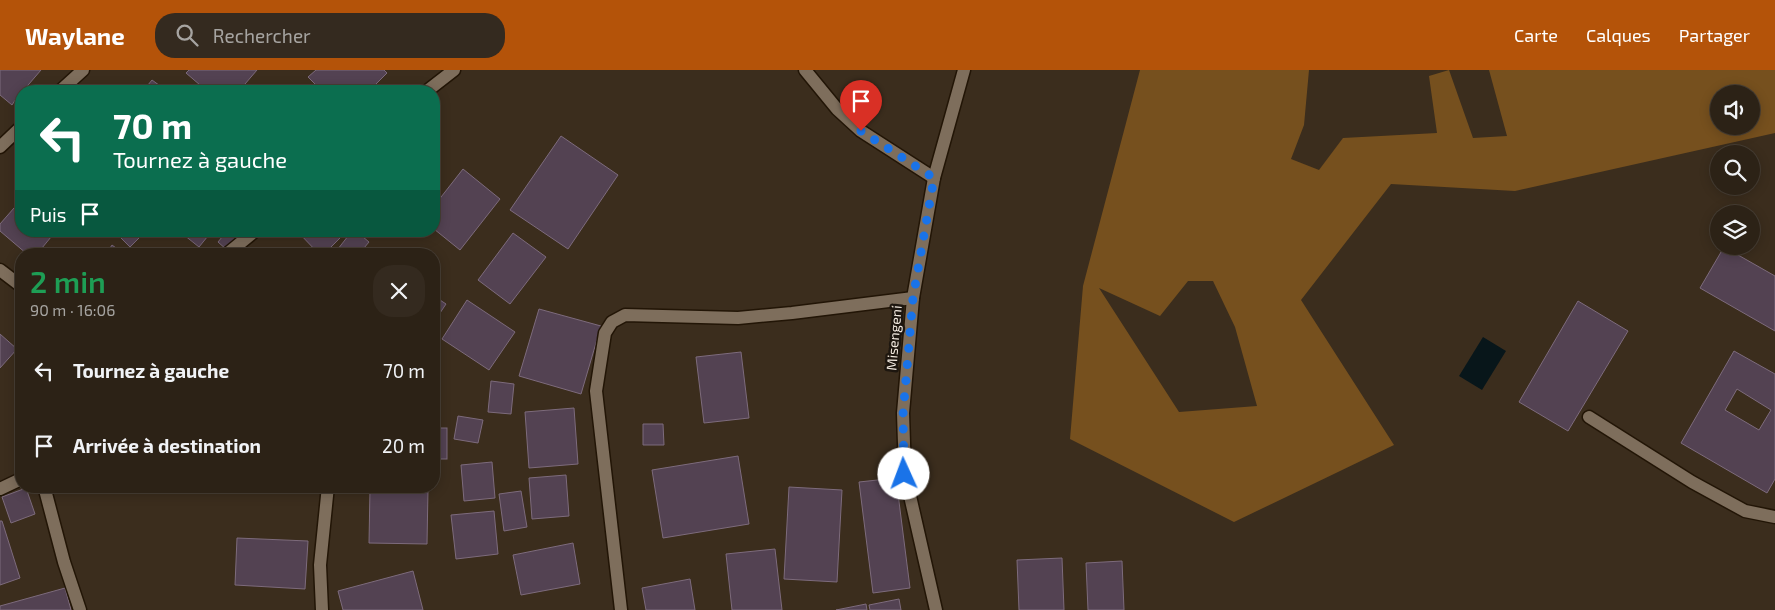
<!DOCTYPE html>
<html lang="fr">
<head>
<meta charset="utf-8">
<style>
	body { margin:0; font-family:"Exo 2",sans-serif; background:#342a1f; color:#f1f3f6; height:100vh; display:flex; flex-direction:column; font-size:19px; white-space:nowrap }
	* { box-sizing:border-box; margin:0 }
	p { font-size:16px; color:#a6a4a1 }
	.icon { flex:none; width:28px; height:28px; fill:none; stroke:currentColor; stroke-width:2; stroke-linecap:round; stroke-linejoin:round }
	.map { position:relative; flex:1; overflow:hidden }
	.details { position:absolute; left:15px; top:178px; width:425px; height:245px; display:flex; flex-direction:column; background:#2c2216; border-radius:20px; box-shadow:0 2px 12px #0003,0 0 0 1px #483f35 }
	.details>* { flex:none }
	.hud { position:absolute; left:15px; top:15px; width:425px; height:152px; border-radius:20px; box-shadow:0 2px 12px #0003,0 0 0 1px #483f35; background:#0b6e4f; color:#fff; overflow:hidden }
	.fabs { position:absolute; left:1710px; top:15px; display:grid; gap:10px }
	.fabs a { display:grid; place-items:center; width:50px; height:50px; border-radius:50%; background:#2c2216; box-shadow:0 2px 12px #0003,0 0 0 1px #483f35; font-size:25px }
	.pin { position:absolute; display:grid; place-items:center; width:42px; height:42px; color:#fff; margin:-51px -21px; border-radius:50% 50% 50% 0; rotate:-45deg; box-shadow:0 0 5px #0007 }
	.pin .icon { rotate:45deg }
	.me { position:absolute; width:55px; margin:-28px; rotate:358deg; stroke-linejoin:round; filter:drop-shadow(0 0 4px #0008) }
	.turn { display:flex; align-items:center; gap:18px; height:105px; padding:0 15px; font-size:22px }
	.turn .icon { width:65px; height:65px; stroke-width:2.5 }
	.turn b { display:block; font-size:35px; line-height:42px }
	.then { display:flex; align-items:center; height:48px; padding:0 15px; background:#0003; gap:10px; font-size:19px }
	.round { display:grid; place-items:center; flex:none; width:52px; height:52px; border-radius:20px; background:#342a1f }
	.summary { display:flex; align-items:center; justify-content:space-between; height:85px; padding:0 15px }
	h1 { font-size:30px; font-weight:600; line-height:38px; color:#1e9e55 }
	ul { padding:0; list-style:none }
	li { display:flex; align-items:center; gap:15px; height:75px; padding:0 15px }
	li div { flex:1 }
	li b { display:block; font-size:19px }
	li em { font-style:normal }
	header { display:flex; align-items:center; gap:30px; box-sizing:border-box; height:70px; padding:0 25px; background:#b45309; color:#fff }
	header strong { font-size:24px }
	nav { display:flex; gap:28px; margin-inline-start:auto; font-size:18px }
	.search { width:350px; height:45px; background:#342a1f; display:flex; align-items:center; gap:12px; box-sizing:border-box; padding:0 18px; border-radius:20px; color:#a6a4a1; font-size:19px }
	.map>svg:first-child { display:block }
	.forest { fill:#76501e; fill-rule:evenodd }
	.water { fill:#08161a }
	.building { fill:#534252; stroke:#7d6b7c; fill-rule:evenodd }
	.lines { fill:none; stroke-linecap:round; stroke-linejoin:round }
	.lane-casing { stroke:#221506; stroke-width:15 }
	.street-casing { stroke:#221506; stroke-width:15 }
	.lane { stroke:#7e6e5c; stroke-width:12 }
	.street { stroke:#7e6e5c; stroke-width:12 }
	.route { stroke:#1a73e8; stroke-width:9; stroke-dasharray:0 16.2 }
	.labels { text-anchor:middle; stroke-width:5; stroke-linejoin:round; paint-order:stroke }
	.street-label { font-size:14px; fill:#f3eae0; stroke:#1d160f }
</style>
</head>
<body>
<header>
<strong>Waylane</strong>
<div class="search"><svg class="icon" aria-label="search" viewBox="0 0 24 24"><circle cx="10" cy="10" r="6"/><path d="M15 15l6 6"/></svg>Rechercher</div>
<nav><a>Carte</a><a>Calques</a><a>Partager</a></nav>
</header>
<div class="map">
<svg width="1775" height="540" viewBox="0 0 1775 540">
	<rect width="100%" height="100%" fill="#3b2d1d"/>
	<path class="forest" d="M1140,0H1309L1304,55L1291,89L1319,100L1343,68L1437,63L1429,6L1449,0L1473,68L1507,66L1489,0H1775V63L1515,121L1391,114L1301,230L1394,375L1234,452L1070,369L1083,216ZM1719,24H1751V56H1719ZM1188,211H1213L1235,257L1257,336L1179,342L1099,218L1160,246Z"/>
	<polygon class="water" points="1483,267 1506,281 1482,320 1459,306"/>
	<g class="building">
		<polygon points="0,0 41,0 23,21 21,21 12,35 0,25"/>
		<polygon points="189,0 257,0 239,21 207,21 186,3"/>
		<polygon points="316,0 384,0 387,3 369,21 322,21 308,7"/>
		<polygon points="152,10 167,21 143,21"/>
		<polygon points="561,66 618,105 568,179 510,140"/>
		<polygon points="463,99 500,129 460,180 434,159 434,136"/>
		<polygon points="21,130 21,161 56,161 37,184 27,184 0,161 0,154"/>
		<polygon points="114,161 146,161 130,177"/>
		<polygon points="179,161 212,161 199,177"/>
		<polygon points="227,161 232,161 239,167 227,180 218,172"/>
		<polygon points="297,161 339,161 343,165 324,184 319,184"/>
		<polygon points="352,161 356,161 369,172 359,184 334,184"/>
		<polygon points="513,163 546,187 510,234 478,210"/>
		<polygon points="112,175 124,184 106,184"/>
		<polygon points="1724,177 1775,206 1775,261 1700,218"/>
		<polygon points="434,226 446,234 434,252"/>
		<polygon points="467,230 515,262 489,300 442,269"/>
		<polygon points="1578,231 1628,261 1568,361 1519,332"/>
		<polygon points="539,239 601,256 581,324 519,306"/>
		<polygon points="0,264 17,279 0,298"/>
		<path d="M1734,281L1775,304V409L1767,423L1681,373ZM1737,319L1771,340L1759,360L1725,340Z"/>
		<polygon points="741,282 749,348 704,353 696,287"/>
		<polygon points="491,311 514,314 511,344 488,342"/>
		<polygon points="21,319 21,329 16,325"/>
		<polygon points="574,338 578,394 529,398 525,342"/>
		<polygon points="458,346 483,350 478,373 454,369"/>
		<polygon points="643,354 663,354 664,375 643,375"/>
		<rect x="434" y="358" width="13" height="31"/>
		<polygon points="738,386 749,454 663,468 652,400"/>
		<polygon points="492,392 495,428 464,431 461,395"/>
		<polygon points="566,405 569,446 532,449 529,408"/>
		<polygon points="896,408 910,518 873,523 859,412"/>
		<polygon points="127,416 146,416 127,419"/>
		<polygon points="789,417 842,420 837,512 784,509"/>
		<polygon points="26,418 35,444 11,453 2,427"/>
		<polygon points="370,419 428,419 427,474 369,473"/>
		<polygon points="521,421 527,457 504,461 499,424"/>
		<polygon points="494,441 498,484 456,489 451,445"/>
		<polygon points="0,451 2,451 20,508 0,515"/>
		<polygon points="237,468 308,471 305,519 235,515"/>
		<polygon points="573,473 580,514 521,525 513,485"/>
		<polygon points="775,479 782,540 732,540 726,484"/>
		<polygon points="1062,488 1064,540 1019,540 1017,490"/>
		<polygon points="1122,491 1124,540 1088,540 1086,493"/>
		<polygon points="413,501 423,540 343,540 338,521"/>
		<polygon points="690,509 695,540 646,540 642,518"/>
		<polygon points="65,518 71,540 0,540 0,536"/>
		<polygon points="899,529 901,540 870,540 869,535"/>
		<polygon points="866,534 867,540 836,540"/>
	</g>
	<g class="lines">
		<defs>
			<polyline id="lane" points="1589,347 1692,412 1745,441 1775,447"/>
			<g id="street">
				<polyline points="805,0 837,39 861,61 934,108"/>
				<polyline points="60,21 83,0"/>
				<polyline points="427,21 454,0"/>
				<polyline points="0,77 21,57"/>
				<polyline points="227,184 255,161"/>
				<polyline points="0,200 21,216"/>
				<polyline points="44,416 64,492 80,540"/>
				<polyline points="0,419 21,409"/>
				<polyline points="322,540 320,495 328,416"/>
				<polyline points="621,540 596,321 605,263 612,252 625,245 738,248 792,243 913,228"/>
				<polyline points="936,540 905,404 903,343 913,228 934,108 964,0"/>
			</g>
		</defs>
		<use href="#lane" class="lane-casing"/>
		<use href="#street" class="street-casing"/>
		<use href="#lane" class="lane"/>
		<use href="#street" class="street"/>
	</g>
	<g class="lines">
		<polyline class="route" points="861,61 934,108 913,228 903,344 904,404"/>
	</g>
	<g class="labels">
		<g class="street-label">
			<text transform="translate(894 268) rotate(-85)" y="5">Misengeni</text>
		</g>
	</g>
</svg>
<div class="fabs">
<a><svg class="icon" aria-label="sound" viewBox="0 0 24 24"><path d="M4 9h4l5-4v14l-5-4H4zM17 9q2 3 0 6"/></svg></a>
<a><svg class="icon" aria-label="search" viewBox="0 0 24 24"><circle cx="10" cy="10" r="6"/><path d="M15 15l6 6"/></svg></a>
<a><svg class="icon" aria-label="layers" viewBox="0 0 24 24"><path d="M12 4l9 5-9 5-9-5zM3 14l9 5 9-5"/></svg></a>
</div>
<div class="pin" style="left:861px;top:61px;background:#d93025"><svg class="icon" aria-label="arrive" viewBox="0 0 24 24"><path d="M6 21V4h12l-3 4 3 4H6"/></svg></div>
<svg class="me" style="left:904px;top:404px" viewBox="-20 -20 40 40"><circle r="19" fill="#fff"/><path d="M0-13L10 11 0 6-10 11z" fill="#1a73e8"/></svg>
<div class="hud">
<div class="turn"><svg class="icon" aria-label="left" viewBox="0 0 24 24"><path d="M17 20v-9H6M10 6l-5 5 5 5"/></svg><div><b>70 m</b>Tournez à gauche</div></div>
<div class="then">Puis<svg class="icon" aria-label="arrive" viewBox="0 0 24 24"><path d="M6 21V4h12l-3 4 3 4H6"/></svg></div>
</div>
<section class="details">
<div class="summary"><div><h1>2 min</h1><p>90 m · 16:06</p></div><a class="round"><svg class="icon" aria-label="close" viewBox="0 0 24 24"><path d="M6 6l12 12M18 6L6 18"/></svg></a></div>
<ul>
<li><svg class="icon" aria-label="left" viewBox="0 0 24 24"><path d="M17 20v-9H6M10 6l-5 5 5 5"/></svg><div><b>Tournez à gauche</b></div><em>70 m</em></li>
<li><svg class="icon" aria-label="arrive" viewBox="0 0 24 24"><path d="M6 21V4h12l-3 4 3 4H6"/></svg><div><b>Arrivée à destination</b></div><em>20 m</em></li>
</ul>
</section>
</div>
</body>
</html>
